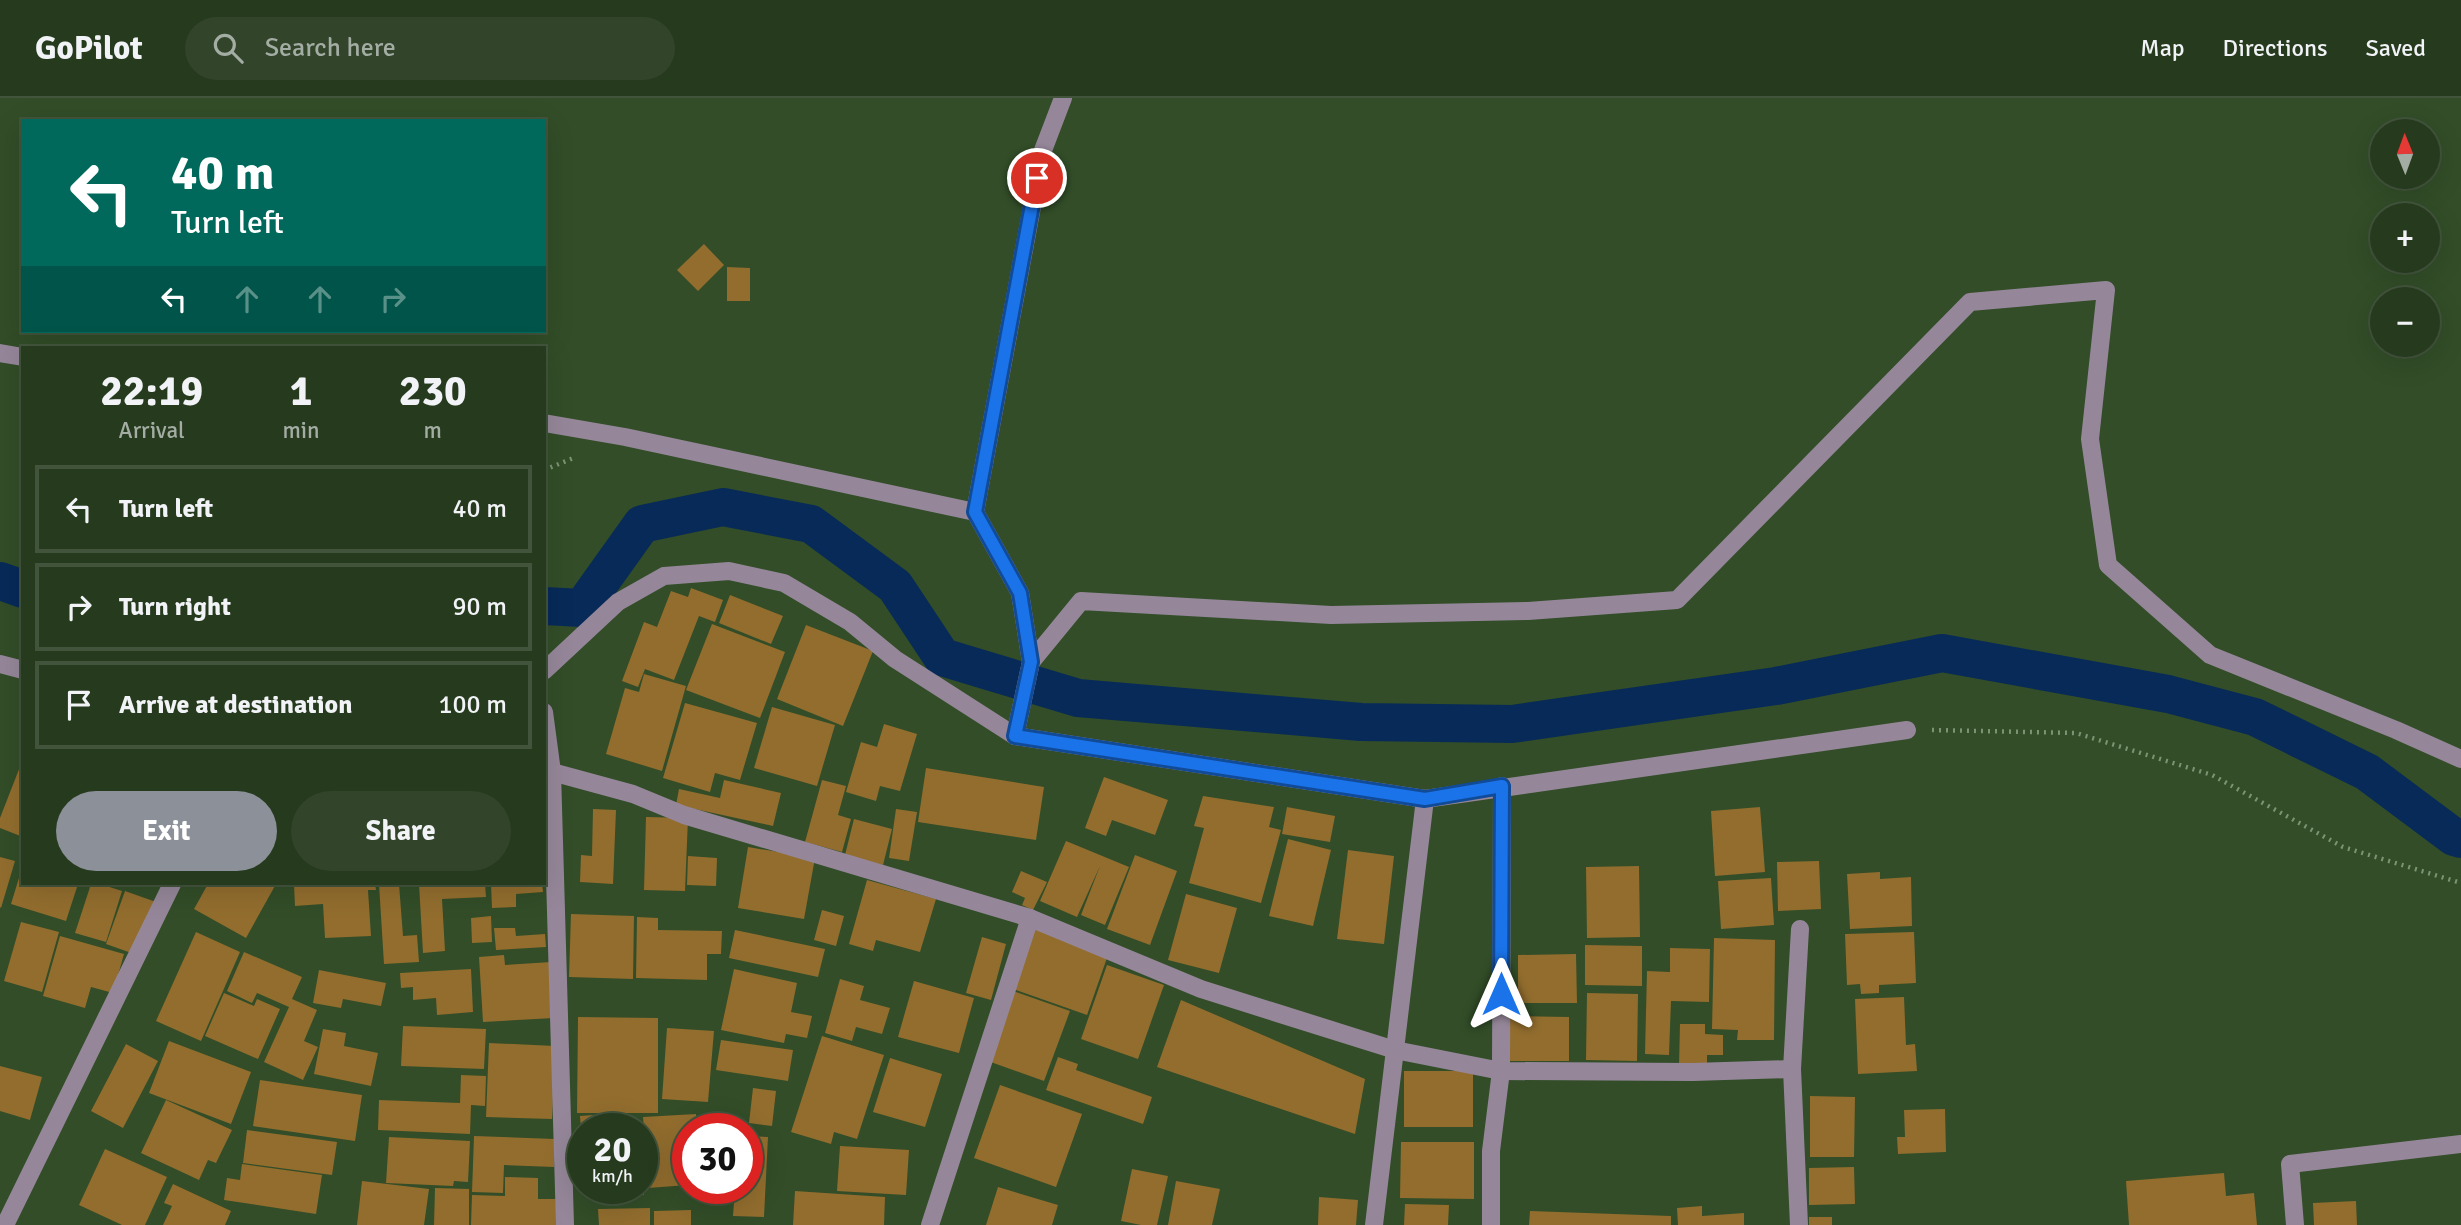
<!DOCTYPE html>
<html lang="en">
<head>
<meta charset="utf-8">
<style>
	body { margin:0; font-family:Signika,sans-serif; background:#32452b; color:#f1f3f6; height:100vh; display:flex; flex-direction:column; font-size:26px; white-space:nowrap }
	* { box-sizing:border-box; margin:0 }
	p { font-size:23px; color:#a4ada4 }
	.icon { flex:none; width:38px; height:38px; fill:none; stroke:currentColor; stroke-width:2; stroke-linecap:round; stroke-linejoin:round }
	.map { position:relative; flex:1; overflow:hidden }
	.panel { position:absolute; left:21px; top:248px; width:525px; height:539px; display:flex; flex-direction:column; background:#263a1e; border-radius:0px; box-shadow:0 7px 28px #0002,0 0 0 2px #42543c }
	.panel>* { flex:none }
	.hud { position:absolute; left:21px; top:21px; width:525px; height:214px; border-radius:0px; box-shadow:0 7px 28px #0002,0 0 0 2px #42543c; background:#00695c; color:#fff; overflow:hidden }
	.needle { width:46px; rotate:359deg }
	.controls { position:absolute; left:2370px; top:21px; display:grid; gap:14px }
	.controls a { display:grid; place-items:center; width:70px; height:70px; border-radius:50%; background:#263a1e; box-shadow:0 7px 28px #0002,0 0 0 2px #42543c; font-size:35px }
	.speed { position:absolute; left:567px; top:1015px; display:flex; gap:14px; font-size:35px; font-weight:700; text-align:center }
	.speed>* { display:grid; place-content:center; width:91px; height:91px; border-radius:50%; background:#263a1e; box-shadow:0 7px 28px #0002,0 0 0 2px #42543c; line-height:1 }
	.speed small { font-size:18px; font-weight:400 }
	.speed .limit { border:10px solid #d22; background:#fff; color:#111 }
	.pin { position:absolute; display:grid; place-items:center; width:60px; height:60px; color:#fff; margin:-30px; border:4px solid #fff; border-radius:50%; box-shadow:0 2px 7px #0007 }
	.me { position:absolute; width:77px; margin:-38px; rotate:0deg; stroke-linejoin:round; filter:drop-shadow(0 0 5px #0008) }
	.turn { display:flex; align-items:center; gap:24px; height:147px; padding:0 35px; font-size:32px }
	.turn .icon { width:91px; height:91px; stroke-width:2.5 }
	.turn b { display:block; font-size:49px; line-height:60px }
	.lanes { display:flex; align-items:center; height:66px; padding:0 35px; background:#0003; justify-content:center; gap:35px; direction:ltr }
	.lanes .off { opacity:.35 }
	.eta { display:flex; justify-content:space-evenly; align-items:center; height:119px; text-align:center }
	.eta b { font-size:42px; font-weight:800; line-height:49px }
	.cta { display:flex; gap:14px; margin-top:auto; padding:14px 35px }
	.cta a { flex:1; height:80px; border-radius:42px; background:#8c9099; color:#fff; font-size:28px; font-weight:800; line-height:80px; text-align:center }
	.cta a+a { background:#32452b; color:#f1f3f6 }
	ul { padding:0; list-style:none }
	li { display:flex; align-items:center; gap:21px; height:88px; margin:0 14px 10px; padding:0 21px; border:4px solid #42543c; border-radius:0px }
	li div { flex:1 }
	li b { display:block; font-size:26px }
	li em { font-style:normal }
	header { display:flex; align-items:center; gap:42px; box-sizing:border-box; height:98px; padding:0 35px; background:#263a1e; border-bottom:2px solid #42543c }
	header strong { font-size:33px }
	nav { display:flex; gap:38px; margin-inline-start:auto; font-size:24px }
	.search { width:490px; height:63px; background:#32452b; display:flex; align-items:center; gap:18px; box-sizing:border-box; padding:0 24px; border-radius:38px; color:#a4ada4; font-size:26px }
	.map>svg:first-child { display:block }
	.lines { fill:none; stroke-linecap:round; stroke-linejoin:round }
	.canal { stroke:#072a58; stroke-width:38 }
	.building { fill:#926d2e }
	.path { stroke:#7d9374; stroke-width:4.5; stroke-dasharray:2 5; stroke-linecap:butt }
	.minor { stroke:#958799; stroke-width:18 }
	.route-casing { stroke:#114b97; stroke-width:18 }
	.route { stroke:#1a73e8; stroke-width:12 }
</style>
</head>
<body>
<header>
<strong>GoPilot</strong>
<div class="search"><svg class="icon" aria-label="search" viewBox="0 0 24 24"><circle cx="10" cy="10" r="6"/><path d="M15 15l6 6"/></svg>Search here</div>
<nav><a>Map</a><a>Directions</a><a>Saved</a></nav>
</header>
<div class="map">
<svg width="2461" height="1127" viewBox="0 0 2461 1127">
	<rect width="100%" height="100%" fill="#324d28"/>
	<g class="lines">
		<g class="canal">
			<polyline points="0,483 23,491"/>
			<polyline points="544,508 582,510 642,426 723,409 811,426 895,488 942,559 1078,600 1361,624 1512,626 1776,588 1942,555 2168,596 2255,619 2367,674 2454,739 2461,741"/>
		</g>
	</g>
	<g class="building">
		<polygon points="704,146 724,167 698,193 677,172"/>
		<polygon points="727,169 750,170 750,203 727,203"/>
		<polygon points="691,490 723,502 715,524 699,518 674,582 645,571 638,589 622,583 644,524 657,529 671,493 688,499"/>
		<polygon points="730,497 783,518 771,546 719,525"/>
		<polygon points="712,526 785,554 760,620 686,592"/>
		<polygon points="806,527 873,553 843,628 777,601"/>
		<polygon points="644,576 686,588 662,673 606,656 625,590 639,594"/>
		<polygon points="685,605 757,625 740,682 715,675 710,694 663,680"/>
		<polygon points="772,609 835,627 817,688 754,670"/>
		<polygon points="884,626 917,636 900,693 880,688 876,703 846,694 861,644 877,649"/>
		<polygon points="23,661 23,739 0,730 0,720"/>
		<polygon points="926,670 1044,689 1036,742 918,724"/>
		<polygon points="1104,679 1168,702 1155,737 1112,722 1106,738 1085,730"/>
		<polygon points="724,682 781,695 773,728 676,707 679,691 720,700"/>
		<polygon points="822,682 846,688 838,717 851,721 842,754 805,744"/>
		<polygon points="1203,698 1274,709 1269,729 1281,732 1261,805 1189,785 1204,730 1194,728"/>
		<polygon points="1287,709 1335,718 1330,744 1282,736"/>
		<polygon points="1760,709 1765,774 1715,778 1711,713"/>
		<polygon points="593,711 616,712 613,786 580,784 581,757 592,758"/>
		<polygon points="896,711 917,714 909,763 889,760"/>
		<polygon points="646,719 688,720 685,793 644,792"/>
		<polygon points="854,721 892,731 883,767 845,757"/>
		<polygon points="1288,741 1331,752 1313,828 1269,818"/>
		<polygon points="1066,743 1129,769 1105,827 1081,817 1100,768 1077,819 1040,803"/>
		<polygon points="748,749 815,760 804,821 738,810"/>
		<polygon points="1348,752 1394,758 1384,846 1337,841"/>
		<polygon points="1135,757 1177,773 1150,847 1107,831"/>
		<polygon points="688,758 717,760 716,788 687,787"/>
		<polygon points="0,759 15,763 1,810 0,809"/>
		<polygon points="1819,763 1821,811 1778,813 1777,764"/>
		<polygon points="1639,768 1640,839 1587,840 1586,769"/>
		<polygon points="22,770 23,786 78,786 66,823 11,806"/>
		<polygon points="1021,773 1047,784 1033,812 1022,807 1025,800 1012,794"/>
		<polygon points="1880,774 1880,781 1911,779 1912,828 1850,831 1847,776"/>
		<polygon points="1771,780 1774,827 1721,831 1718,783"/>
		<polygon points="867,782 936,801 920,854 876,842 873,853 849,846"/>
		<polygon points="91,786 100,786 122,793 106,844 75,835"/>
		<polygon points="208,786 276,786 246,840 194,811"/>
		<polygon points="294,786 375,786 376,792 368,792 371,838 325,840 323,806 295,808"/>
		<polygon points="379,786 399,786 403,838 417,837 419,864 384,866"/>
		<polygon points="419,786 485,786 486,799 442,801 445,853 423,855"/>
		<polygon points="491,786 542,786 543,794 516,796 516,809 492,810"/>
		<polygon points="125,793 156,804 137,857 106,846"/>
		<polygon points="1186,796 1237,810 1219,875 1168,862"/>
		<polygon points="822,812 844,818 836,848 814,842"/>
		<polygon points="571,816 634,818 633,881 569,879"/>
		<polygon points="491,818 492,844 472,845 471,820"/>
		<polygon points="637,819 658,820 658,832 722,833 721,856 707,856 707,882 636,880"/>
		<polygon points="21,824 59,834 42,894 4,883"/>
		<polygon points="494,830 515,830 516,838 545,836 546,849 496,852"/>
		<polygon points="1032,830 1108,857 1087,917 1010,890"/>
		<polygon points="735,832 825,851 818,879 729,860"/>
		<polygon points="196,834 240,854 201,943 156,923"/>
		<polygon points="1914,834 1916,885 1879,887 1879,895 1861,896 1860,886 1847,887 1845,836"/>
		<polygon points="60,838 124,856 113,895 91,889 85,910 43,898"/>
		<polygon points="982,839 1006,846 991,902 966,895"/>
		<polygon points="1714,840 1775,842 1774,942 1737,942 1738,932 1712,931"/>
		<polygon points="1585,847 1642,848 1642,888 1585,887"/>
		<polygon points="1670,850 1710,851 1709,904 1671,903 1669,957 1645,956 1647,873 1670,874"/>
		<polygon points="244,854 302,879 292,901 317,912 304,943 318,949 303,982 264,964 289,909 257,895 252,905 227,893"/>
		<polygon points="1576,856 1577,905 1518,905 1518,857"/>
		<polygon points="504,857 505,867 551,864 554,920 483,924 479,859"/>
		<polygon points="1107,867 1164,887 1138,961 1081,941"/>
		<polygon points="471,871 473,914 437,917 436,900 413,902 413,889 401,890 400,875"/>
		<polygon points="734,871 797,885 791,914 812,918 807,940 786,936 784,945 721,932"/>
		<polygon points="319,872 386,885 381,908 343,901 341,910 313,905"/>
		<polygon points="840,881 864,888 860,902 890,910 882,936 856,929 852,943 825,935"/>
		<polygon points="914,883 974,900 959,955 898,939"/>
		<polygon points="1010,892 1070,913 1044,983 985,962"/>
		<polygon points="224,895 254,908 257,901 280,911 258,961 205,938"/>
		<polygon points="1587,895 1638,896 1637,963 1586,962"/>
		<polygon points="1904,899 1906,947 1915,946 1917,973 1858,976 1855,901"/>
		<polygon points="1181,902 1365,981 1355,1036 1157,969"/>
		<polygon points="1507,918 1569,919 1569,963 1507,963"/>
		<polygon points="578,919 658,920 658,1015 577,1015"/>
		<polygon points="1680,926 1705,926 1705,936 1723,937 1723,957 1707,957 1707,968 1679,968"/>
		<polygon points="403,928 486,931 484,971 401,968"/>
		<polygon points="667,930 714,933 708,1004 662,1001"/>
		<polygon points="323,931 346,935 344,948 378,955 371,988 314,976"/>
		<polygon points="822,938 884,957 857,1041 834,1034 831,1046 791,1034"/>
		<polygon points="721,942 793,952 788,983 716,972"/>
		<polygon points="169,943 251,974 231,1026 149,995"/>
		<polygon points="489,945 555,948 552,1021 486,1019"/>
		<polygon points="126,946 158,963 123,1030 91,1013"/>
		<polygon points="1058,959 1078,966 1076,972 1152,999 1143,1026 1046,992"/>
		<polygon points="890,960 942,976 925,1029 873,1014"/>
		<polygon points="0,968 42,979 30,1022 0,1013"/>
		<rect x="1404" y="973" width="69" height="56"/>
		<polygon points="461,977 486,978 485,1008 471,1007 470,1036 378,1032 379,1002 460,1005"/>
		<polygon points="260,982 362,997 355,1043 253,1028"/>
		<polygon points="1000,987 1082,1016 1056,1089 974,1060"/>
		<polygon points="753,990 776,993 772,1028 749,1025"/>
		<polygon points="1810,998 1855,999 1854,1059 1810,1059"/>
		<polygon points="166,1002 232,1032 216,1065 208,1062 199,1082 141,1055"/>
		<polygon points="1945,1011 1946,1054 1898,1056 1897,1039 1905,1039 1904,1012"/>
		<polygon points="608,1016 609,1031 581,1031 580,1018"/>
		<polygon points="696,1016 697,1031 688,1031 688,1087 648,1090 643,1019"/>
		<polygon points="247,1032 337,1044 332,1077 243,1065"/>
		<polygon points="474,1038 555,1041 554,1069 504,1067 503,1095 472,1094"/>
		<polygon points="747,1038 768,1039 764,1119 733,1118 735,1090 747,1090"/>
		<polygon points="389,1039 470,1043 468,1084 454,1083 453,1088 386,1085"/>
		<polygon points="1401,1044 1474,1044 1474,1101 1400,1100"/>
		<polygon points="840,1048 909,1052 906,1097 837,1093"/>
		<polygon points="105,1051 167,1079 145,1127 122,1127 79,1107"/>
		<polygon points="242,1066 322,1077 316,1116 224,1102 227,1080 240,1082"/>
		<polygon points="1854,1069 1855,1106 1809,1107 1809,1070"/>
		<polygon points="1132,1071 1168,1078 1157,1127 1141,1127 1121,1123"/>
		<polygon points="2224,1075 2226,1098 2254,1095 2257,1127 2129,1127 2126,1083"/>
		<polygon points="505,1079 538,1080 538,1101 561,1101 560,1127 471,1127 472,1097 505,1098"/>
		<polygon points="362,1083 429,1091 424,1127 357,1127"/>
		<polygon points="1176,1083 1220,1091 1212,1127 1168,1127"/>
		<polygon points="173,1086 231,1113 225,1127 163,1127 172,1108 164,1105"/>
		<polygon points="998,1089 1058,1107 1052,1127 986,1127"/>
		<polygon points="435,1090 469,1091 469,1127 434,1127"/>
		<polygon points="622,1090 644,1090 644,1097 623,1098"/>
		<polygon points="795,1093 885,1099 884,1127 793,1127"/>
		<polygon points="1319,1099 1358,1102 1356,1127 1318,1127"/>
		<polygon points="2356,1103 2357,1127 2314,1127 2313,1105"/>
		<polygon points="1405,1106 1449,1107 1448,1127 1404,1127"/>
		<polygon points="1702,1108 1702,1118 1744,1115 1744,1127 1678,1127 1677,1110"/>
		<polygon points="650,1110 650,1127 599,1127 598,1111"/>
		<polygon points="691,1112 691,1127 654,1127 654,1113"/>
		<polygon points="1530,1113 1671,1118 1671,1127 1529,1127"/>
		<rect x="1809" y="1119" width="23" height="8"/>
	</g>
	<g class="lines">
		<g class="path">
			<polyline points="544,372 576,359"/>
			<polyline points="1932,632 2076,635 2212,677 2343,749 2461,785"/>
		</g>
		<g class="minor">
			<polyline points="0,255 23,259"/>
			<polyline points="544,325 625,339 975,414"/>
			<polyline points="1031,564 1081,503 1331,517 1528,513 1677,502 1970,204 2106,192 2090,341 2108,467 2210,557 2396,632 2461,661"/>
			<polyline points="0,566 23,572"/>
			<polyline points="544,573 618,504 664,478 729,473 784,485 850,524 895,561 1015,638 1425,701 1907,632"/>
			<polyline points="544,614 552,674 565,1127"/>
			<polyline points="1015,638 1031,564 1020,495 975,414 1042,55 1063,0"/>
			<polyline points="552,674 633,696 684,717 1030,820 1201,891 1395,952 1501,973 1693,974 1792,971"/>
			<polyline points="5,1127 172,786"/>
			<polyline points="930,1127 1030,820"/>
			<polyline points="1374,1127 1425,701"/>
			<polyline points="1491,1127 1491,1053 1501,973 1502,688"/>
			<polyline points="1799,1127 1792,971 1800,831"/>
			<polyline points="2295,1127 2290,1066 2461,1046"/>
		</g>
	</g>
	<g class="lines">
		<defs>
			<polyline id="route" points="1037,80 975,414 1020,495 1031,564 1015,638 1425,701 1502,688 1501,896"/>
		</defs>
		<use href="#route" class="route-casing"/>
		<use href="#route" class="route"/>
	</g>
</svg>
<div class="controls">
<a><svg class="needle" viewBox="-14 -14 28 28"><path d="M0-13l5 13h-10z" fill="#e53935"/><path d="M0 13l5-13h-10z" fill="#a4ada4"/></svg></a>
<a>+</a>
<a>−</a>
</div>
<div class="speed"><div>20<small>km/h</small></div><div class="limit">30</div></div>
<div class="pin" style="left:1037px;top:80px;background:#d93025"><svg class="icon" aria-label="arrive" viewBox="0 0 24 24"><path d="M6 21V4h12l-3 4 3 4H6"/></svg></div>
<svg class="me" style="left:1501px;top:896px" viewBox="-20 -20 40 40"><path d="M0-17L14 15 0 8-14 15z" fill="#1a73e8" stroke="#fff" stroke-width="4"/></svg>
<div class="hud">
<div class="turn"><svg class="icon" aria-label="left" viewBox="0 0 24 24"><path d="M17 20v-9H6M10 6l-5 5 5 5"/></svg><div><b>40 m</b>Turn left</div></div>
<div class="lanes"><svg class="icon" aria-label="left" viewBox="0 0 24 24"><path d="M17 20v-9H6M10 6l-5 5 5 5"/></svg><svg class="icon off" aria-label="ahead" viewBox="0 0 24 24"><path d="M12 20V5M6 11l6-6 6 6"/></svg><svg class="icon off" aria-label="ahead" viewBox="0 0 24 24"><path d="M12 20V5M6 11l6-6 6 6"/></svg><svg class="icon off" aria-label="right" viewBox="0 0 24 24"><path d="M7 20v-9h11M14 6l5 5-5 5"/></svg></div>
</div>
<section class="panel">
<div class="eta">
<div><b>22:19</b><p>Arrival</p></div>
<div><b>1</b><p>min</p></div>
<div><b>230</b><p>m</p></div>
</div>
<ul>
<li><svg class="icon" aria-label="left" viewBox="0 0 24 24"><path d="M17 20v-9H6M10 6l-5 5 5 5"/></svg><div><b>Turn left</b></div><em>40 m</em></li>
<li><svg class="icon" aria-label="right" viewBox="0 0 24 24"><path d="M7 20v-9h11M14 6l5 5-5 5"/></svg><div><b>Turn right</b></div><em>90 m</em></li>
<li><svg class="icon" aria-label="arrive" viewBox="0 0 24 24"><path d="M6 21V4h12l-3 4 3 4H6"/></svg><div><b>Arrive at destination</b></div><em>100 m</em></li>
</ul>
<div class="cta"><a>Exit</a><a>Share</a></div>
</section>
</div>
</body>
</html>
